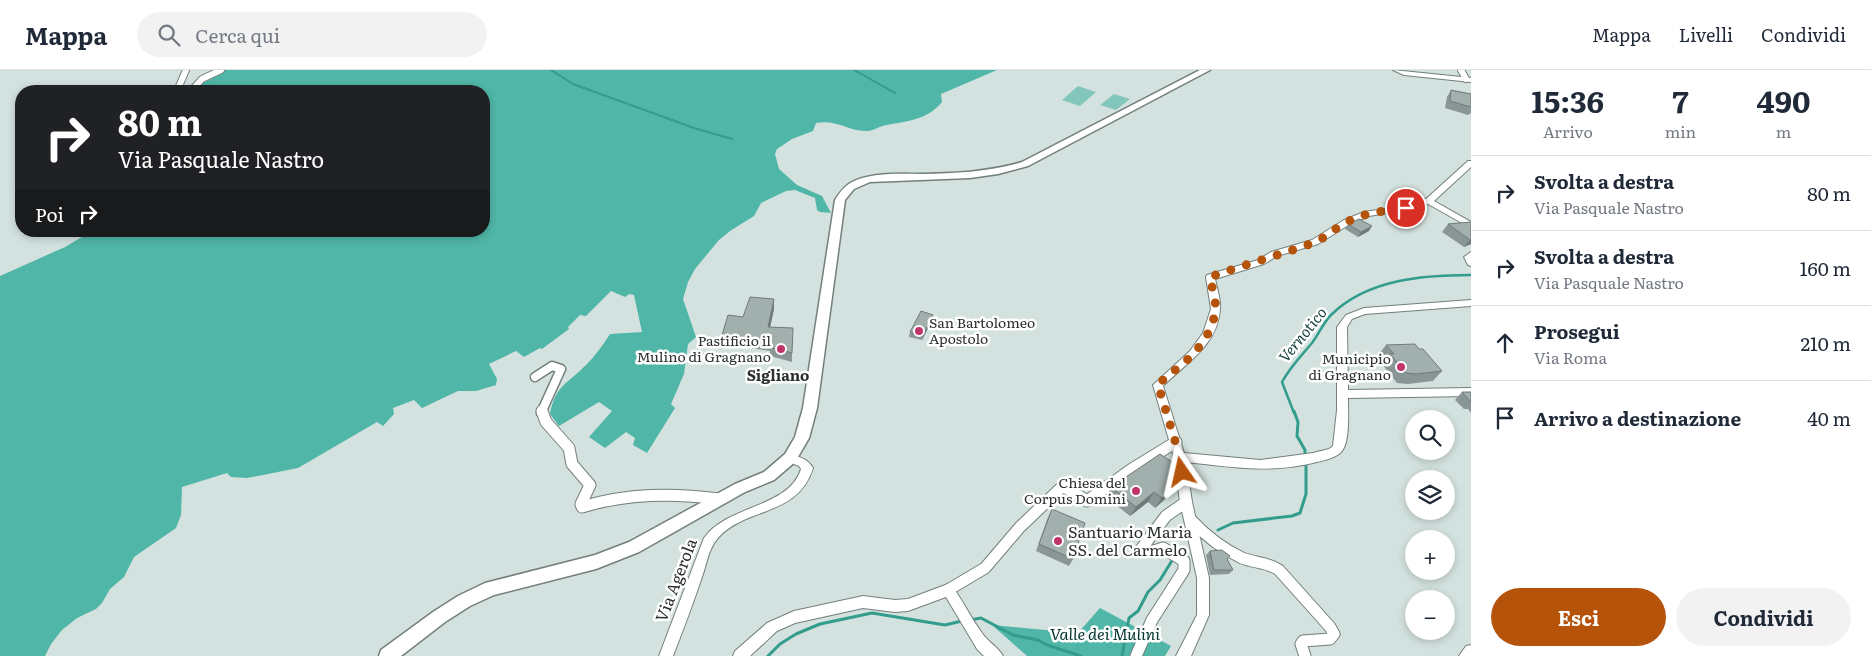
<!DOCTYPE html>
<html lang="it">
<head>
<meta charset="utf-8">
<style>
	body { margin:0; font-family:Literata,serif; background:#f2f2f3; color:#1f2937; height:100vh; display:flex; flex-direction:column; font-size:19px; white-space:nowrap }
	* { box-sizing:border-box; margin:0 }
	p { font-size:16px; color:#747a83 }
	.icon { flex:none; width:28px; height:28px; fill:none; stroke:currentColor; stroke-width:2; stroke-linecap:round; stroke-linejoin:round }
	.map { position:relative; flex:1; overflow:hidden }
	.drawer { display:flex; flex-direction:column; background:#fff; width:400px }
	.drawer>* { flex:none }
	.guide { position:absolute; left:15px; top:15px; width:475px; height:152px; border-radius:20px; box-shadow:0 2px 8px #0003; background:#202124; color:#fff; overflow:hidden }
	.tools { position:absolute; left:1405px; top:340px; display:grid; gap:10px }
	.tools a { display:grid; place-items:center; width:50px; height:50px; border-radius:50%; background:#fff; box-shadow:0 2px 8px #0003; font-size:25px }
	.pin { position:absolute; display:grid; place-items:center; width:42px; height:42px; color:#fff; margin:-21px; border:2px solid #fff; border-radius:50%; box-shadow:0 1px 5px #0007 }
	.me { position:absolute; width:55px; margin:-28px; rotate:349deg; stroke-linejoin:round; filter:drop-shadow(0 0 4px #0008) }
	.turn { display:flex; align-items:center; gap:18px; height:105px; padding:0 20px; font-size:22px }
	.turn .icon { width:65px; height:65px; stroke-width:2.5 }
	.turn b { display:block; font-size:35px; line-height:42px }
	.then { display:flex; align-items:center; height:48px; padding:0 20px; background:#0003; gap:10px; font-size:19px }
	.eta { display:flex; justify-content:space-evenly; align-items:center; height:85px; text-align:center }
	.eta b { font-size:30px; font-weight:700; line-height:35px }
	.action { display:flex; gap:10px; margin-top:auto; padding:10px 20px }
	.action a { flex:1; height:58px; border-radius:30px; background:#b45309; color:#fff; font-size:20px; font-weight:700; line-height:58px; text-align:center }
	.action a+a { background:#f2f2f3; color:#1f2937 }
	ul { padding:0; list-style:none }
	li { display:flex; align-items:center; gap:15px; height:75px; padding:0 20px; border-top:1px solid #e0e1e3 }
	li div { flex:1 }
	li b { display:block; font-size:19px }
	li em { font-style:normal }
	header { display:flex; align-items:center; gap:30px; box-sizing:border-box; height:70px; padding:0 25px; background:#fff; border-bottom:1px solid #e0e1e3 }
	header strong { font-size:24px }
	nav { display:flex; gap:28px; margin-inline-start:auto; font-size:18px }
	.search { width:350px; height:45px; background:#f2f2f3; display:flex; align-items:center; gap:12px; box-sizing:border-box; padding:0 18px; border-radius:28px; color:#747a83; font-size:19px }
	main { display:flex; flex:1; min-height:0 }
	.map>svg:first-child { display:block }
	.green { fill:#83c7bc }
	.forest { fill:#50b6a7 }
	.lines { fill:none; stroke-linecap:round; stroke-linejoin:round }
	.stream-far2 { stroke:#329c8d; stroke-width:2 }
	.stream-far1 { stroke:#329c8d; stroke-width:2.5 }
	.stream { stroke:#329c8d; stroke-width:3 }
	.minor-far2-casing { stroke:#727f7d; stroke-width:8 }
	.minor-far1-casing { stroke:#727f7d; stroke-width:11 }
	.minor-casing { stroke:#727f7d; stroke-width:13 }
	.tertiary-casing { stroke:#727f7d; stroke-width:2 }
	.secondary-casing { stroke:#727f7d; stroke-width:3 }
	.minor-far2 { stroke:#fff; stroke-width:6 }
	.minor-far1 { stroke:#fff; stroke-width:8 }
	.minor { stroke:#fff; stroke-width:11 }
	.tertiary { fill:#fff; fill-rule:evenodd }
	.secondary { fill:#fff; fill-rule:evenodd }
	.wall { fill:#8a9695 }
	.shaded-wall { fill:#717a79 }
	.building { fill:#a1afad; stroke:#717a79 }
	.route { stroke:#b45309; stroke-width:9; stroke-dasharray:0 16.2 }
	.poi-dot { fill:#c03469; stroke:#fff; stroke-width:2 }
	.labels { text-anchor:middle; stroke-width:5; stroke-linejoin:round; paint-order:stroke }
	.poi-label { font-size:14px; fill:#2b302f; stroke:#fff; text-anchor:end }
	.water-label { font-size:15px; font-style:italic; fill:#17443e; stroke:#fff }
	.neighbourhood-label { font-size:15px; font-weight:bold; fill:#2b302f; stroke:#fff }
	.near-poi-label { font-size:16px; fill:#2b302f; stroke:#fff; text-anchor:start }
	.near-street-label { font-size:16px; fill:#2b302f; stroke:#fff }
	.near-park-label { font-size:16px; font-style:italic; fill:#01332d; stroke:#fff }
</style>
</head>
<body>
<header>
<strong>Mappa</strong>
<div class="search"><svg class="icon" aria-label="search" viewBox="0 0 24 24"><circle cx="10" cy="10" r="6"/><path d="M15 15l6 6"/></svg>Cerca qui</div>
<nav><a>Mappa</a><a>Livelli</a><a>Condividi</a></nav>
</header>
<main>
<div class="map">
<svg width="1471" height="586" viewBox="0 0 1471 586">
	<rect width="100%" height="100%" fill="#d3e2df"/>
	<g class="green">
		<polygon points="1078,16 1096,22 1080,36 1062,30"/>
		<polygon points="1114,24 1130,29 1116,40 1100,35"/>
	</g>
	<g class="forest">
		<path d="M224,0H997L941,24L942,32C927,50 908,51 887,55C879,56 872,62 865,61C847,60 835,49 816,53L813,61L792,69L777,79L775,84L779,99L797,115L822,126L831,143L820,142L817,140L815,128L795,120L786,121L761,133L754,146L730,161L719,170L695,199L688,212L683,229L696,267L688,274L684,304L671,334L675,338L647,383L633,375L635,368L626,362L605,378L589,367L612,341L599,332L559,356L550,344C555,316 567,314 586,295C595,286 603,275 610,264L642,262L634,225L629,224L625,227L611,221L586,246L580,245L568,257L569,259L542,279L540,278L524,287L516,281L489,294L497,309L496,315L476,321H458L422,338L414,330L393,338L394,344L383,356L377,352L298,398L247,408L231,407L227,403L182,417L181,445L176,458L134,487L124,507L110,519L102,533L96,539L77,548L62,560L51,574L45,586H0V206L65,177L92,161H484V21H194L203,12Z"/>
		<polygon points="1100,538 1171,576 1165,586 1027,586 992,555 1078,563"/>
	</g>
	<g class="lines">
		<g class="stream-far2">
			<polyline points="551,0 573,14 694,58 732,69"/>
			<polyline points="854,0 895,23"/>
		</g>
		<path class="stream-far1" d="M1294,343L1282,312C1290,297 1301,286 1312,273C1319,264 1323,253 1331,245C1367,209 1424,205 1471,205"/>
		<g class="stream">
			<polyline points="1294,341 1298,352 1297,366 1305,380 1305,385"/>
			<polyline points="1218,460 1233,453 1292,446 1300,443 1306,424 1306,393"/>
			<polyline points="970,550 981,548 1013,565 1038,570 1047,575 1081,586"/>
			<polyline points="768,586 780,574 796,564 820,554 872,543 945,555 962,551"/>
			<polyline points="1122,586 1129,548 1138,541 1148,522 1160,510 1173,489"/>
		</g>
		<defs>
			<g id="minor-far2">
				<polyline points="1461,0 1466,9"/>
				<polyline points="177,21 186,0"/>
				<polyline points="191,21 202,9 221,0"/>
			</g>
			<polyline id="minor-far1" points="535,307 552,296 561,299 541,343"/>
			<g id="minor">
				<path d="M542,341L546,352L569,378L572,394L590,415L581,434L582,437C628,423 673,423 720,429"/>
				<path d="M1192,451C1206,466 1223,479 1242,488C1255,493 1267,492 1279,500L1330,557L1334,564L1330,569L1303,571L1301,574L1305,586"/>
				<polyline points="948,520 985,498 1020,457 1063,416 1087,431 1132,399 1176,372"/>
				<polyline points="1136,586 1152,550 1184,500 1184,491 1163,478 1151,482 1142,478 1166,446 1186,432"/>
			</g>
			<g id="tertiary">
				<polygon points="1393,0 1471,8 1471,12 1404,5"/>
				<path d="M1468,91H1471V97L1434,131L1471,152V158L1428,134L1406,140L1369,146L1350,154L1318,174L1277,186L1264,194L1215,209C1217,219 1221,229 1220,239C1218,275 1186,293 1163,316L1184,383L1260,390L1313,383L1329,379L1333,376L1337,340V257L1346,245L1364,238L1471,230V236L1365,244L1352,249L1347,257L1348,320L1471,318V326L1348,328C1348,340 1350,372 1342,381C1336,388 1325,390 1317,392C1269,404 1234,397 1186,392L1192,432L1209,508V545L1191,586H1176L1197,545V508L1180,432L1174,387L1153,315L1190,281L1203,263L1211,239L1206,207L1207,205L1258,190L1271,182L1312,170L1344,150L1364,142L1405,136L1426,129Z"/>
				<polygon points="1471,182 1471,196 1468,195 1464,187"/>
				<path d="M790,384C800,387 808,389 813,398C798,447 745,437 718,468C708,479 707,494 702,507C693,534 683,560 673,586H659L704,468C727,435 789,438 801,399L799,396L786,391L784,388L786,385Z"/>
				<path d="M948,514L952,516C963,531 971,548 982,563C987,571 999,578 1003,586H984L977,579L946,527L908,541L895,542L863,538L795,553L777,561L750,586H733L735,581L767,553L794,541L863,526L895,530L908,529Z"/>
				<polygon points="1471,575 1471,586 1459,586 1466,576"/>
			</g>
			<path id="secondary" d="M1200,0H1210L1028,96L998,104L970,108L870,112L854,119L845,130L817,338L809,368L795,392L774,410L745,422L639,482L596,499L494,525L470,536L445,552L401,586H379L381,580L433,542L458,526L485,513L595,485L629,472L735,414L764,402L785,384L795,367L803,338L835,130C840,122 845,115 854,111C875,102 900,104 922,104C956,103 989,102 1022,92Z"/>
		</defs>
		<use href="#minor-far2" class="minor-far2-casing"/>
		<use href="#minor-far1" class="minor-far1-casing"/>
		<use href="#minor" class="minor-casing"/>
		<use href="#tertiary" class="tertiary-casing"/>
		<use href="#secondary" class="secondary-casing"/>
		<use href="#minor-far2" class="minor-far2"/>
		<use href="#minor-far1" class="minor-far1"/>
		<use href="#minor" class="minor"/>
		<use href="#tertiary" class="tertiary"/>
		<use href="#secondary" class="secondary"/>
	</g>
	<g class="wall">
		<polygon points="1451,20 1471,24 1471,43 1468,45 1445,38 1447,27"/>
		<polygon points="1471,152 1471,174 1464,177 1442,162 1448,154"/>
		<polygon points="1348,154 1369,161 1358,167 1345,159"/>
		<polygon points="774,239 770,257 792,283 792,292 770,286 770,281 723,274 722,265 743,247"/>
		<polygon points="933,245 932,250 922,270 909,267 910,262"/>
		<polygon points="1386,275 1419,279 1442,301 1433,311 1408,314 1397,313 1382,294 1384,292 1378,285"/>
		<polygon points="1462,322 1471,322 1471,343 1468,339 1464,339 1455,330"/>
		<polygon points="1183,407 1176,417 1172,417 1170,420 1171,420 1164,430 1155,438 1148,432 1130,446 1106,427 1111,417"/>
		<polygon points="1052,439 1073,489 1069,496 1036,481 1048,447"/>
		<polygon points="1210,481 1227,489 1233,500 1229,504 1210,505 1206,485"/>
	</g>
	<g class="shaded-wall">
		<polygon points="1372,156 1369,161 1358,167 1361,162"/>
		<polygon points="1470,170 1471,170 1471,174 1464,177"/>
		<polygon points="774,229 774,239 768,267 768,257"/>
		<polygon points="933,245 932,250 922,270 923,265"/>
		<polygon points="1179,408 1172,417 1161,427 1167,418"/>
		<polygon points="1171,420 1164,430 1155,438 1162,428"/>
		<polygon points="1154,422 1148,432 1130,446 1136,437"/>
	</g>
	<g class="building">
		<polygon points="1451,20 1471,24 1471,37 1450,31"/>
		<polygon points="1359,149 1372,156 1361,162 1348,154"/>
		<polygon points="1471,152 1471,170 1470,170 1448,154"/>
		<polygon points="750,227 774,229 768,257 793,258 792,283 770,277 770,272 722,265 728,245 743,247"/>
		<polygon points="921,241 933,245 923,265 910,262"/>
		<polygon points="1415,274 1419,279 1423,279 1442,301 1416,304 1406,303 1390,284 1394,284 1386,275"/>
		<polygon points="1462,322 1471,322 1471,332"/>
		<polygon points="1160,384 1181,398 1183,407 1179,408 1167,418 1171,420 1162,428 1154,422 1136,437 1111,417"/>
		<polygon points="1052,439 1085,453 1073,489 1039,474"/>
		<polygon points="1222,480 1230,486 1227,489 1233,500 1214,500 1210,481"/>
	</g>
	<g class="lines">
		<path class="route" d="M1182,402L1180,387L1158,315C1167,305 1178,299 1188,289C1203,275 1218,253 1215,230C1214,222 1211,215 1210,207C1244,195 1279,185 1313,173C1326,168 1336,157 1349,151C1367,142 1386,141 1406,138"/>
	</g>
	<g class="poi-dot">
		<circle cx="919" cy="261" r="5"/>
		<circle cx="781" cy="279" r="5"/>
		<circle cx="1401" cy="297" r="5"/>
		<circle cx="1136" cy="421" r="5"/>
		<circle cx="1058" cy="471" r="5"/>
	</g>
	<g class="labels">
		<g class="poi-label">
			<text x="929" y="258" text-anchor="start">San Bartolomeo<tspan x="929" dy="16">Apostolo</tspan></text>
			<text x="771" y="276">Pastificio il<tspan x="771" dy="16">Mulino di Gragnano</tspan></text>
			<text x="1391" y="294">Municipio<tspan x="1391" dy="16">di Gragnano</tspan></text>
			<text x="1126" y="418">Chiesa del<tspan x="1126" dy="16">Corpus Domini</tspan></text>
		</g>
		<g class="water-label">
			<text transform="translate(1303 265) rotate(-51)" y="5">Vernotico</text>
		</g>
		<g class="neighbourhood-label">
			<text x="778" y="311">Sigliano</text>
		</g>
		<g class="near-poi-label">
			<text x="1068" y="468">Santuario Maria<tspan x="1068" dy="18">SS. del Carmelo</tspan></text>
		</g>
		<g class="near-street-label">
			<text transform="translate(676 510) rotate(-69)" y="6">Via Agerola</text>
		</g>
		<g class="near-park-label">
			<text x="1105" y="570">Valle dei Mulini</text>
		</g>
	</g>
</svg>
<div class="tools">
<a><svg class="icon" aria-label="search" viewBox="0 0 24 24"><circle cx="10" cy="10" r="6"/><path d="M15 15l6 6"/></svg></a>
<a><svg class="icon" aria-label="layers" viewBox="0 0 24 24"><path d="M12 4l9 5-9 5-9-5zM3 14l9 5 9-5"/></svg></a>
<a>+</a>
<a>−</a>
</div>
<div class="pin" style="left:1406px;top:138px;background:#d93025"><svg class="icon" aria-label="arrive" viewBox="0 0 24 24"><path d="M6 21V4h12l-3 4 3 4H6"/></svg></div>
<svg class="me" style="left:1182px;top:402px" viewBox="-20 -20 40 40"><path d="M0-17L14 15 0 8-14 15z" fill="#b45309" stroke="#fff" stroke-width="4"/></svg>
<div class="guide">
<div class="turn"><svg class="icon" aria-label="right" viewBox="0 0 24 24"><path d="M7 20v-9h11M14 6l5 5-5 5"/></svg><div><b>80 m</b>Via Pasquale Nastro</div></div>
<div class="then">Poi<svg class="icon" aria-label="right" viewBox="0 0 24 24"><path d="M7 20v-9h11M14 6l5 5-5 5"/></svg></div>
</div>
</div>
<section class="drawer">
<div class="eta">
<div><b>15:36</b><p>Arrivo</p></div>
<div><b>7</b><p>min</p></div>
<div><b>490</b><p>m</p></div>
</div>
<ul>
<li><svg class="icon" aria-label="right" viewBox="0 0 24 24"><path d="M7 20v-9h11M14 6l5 5-5 5"/></svg><div><b>Svolta a destra</b><p>Via Pasquale Nastro</p></div><em>80 m</em></li>
<li><svg class="icon" aria-label="right" viewBox="0 0 24 24"><path d="M7 20v-9h11M14 6l5 5-5 5"/></svg><div><b>Svolta a destra</b><p>Via Pasquale Nastro</p></div><em>160 m</em></li>
<li><svg class="icon" aria-label="ahead" viewBox="0 0 24 24"><path d="M12 20V5M6 11l6-6 6 6"/></svg><div><b>Prosegui</b><p>Via Roma</p></div><em>210 m</em></li>
<li><svg class="icon" aria-label="arrive" viewBox="0 0 24 24"><path d="M6 21V4h12l-3 4 3 4H6"/></svg><div><b>Arrivo a destinazione</b></div><em>40 m</em></li>
</ul>
<div class="action"><a>Esci</a><a>Condividi</a></div>
</section>
</main>
</body>
</html>
